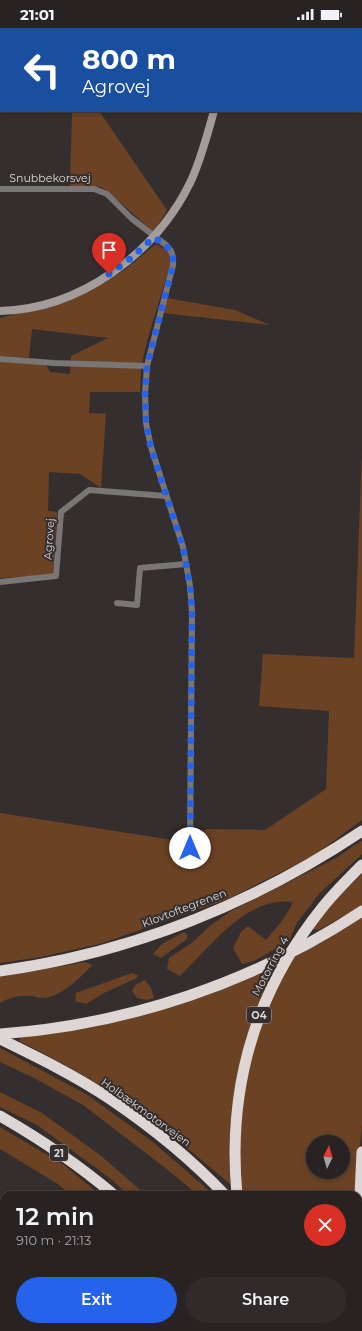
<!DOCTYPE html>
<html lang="en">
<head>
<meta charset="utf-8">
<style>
	body { margin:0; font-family:Montserrat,sans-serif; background:#302a2a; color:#f1f3f6; height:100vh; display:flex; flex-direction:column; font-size:15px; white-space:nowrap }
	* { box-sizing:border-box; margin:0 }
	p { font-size:13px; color:#a5a4a5 }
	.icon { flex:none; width:22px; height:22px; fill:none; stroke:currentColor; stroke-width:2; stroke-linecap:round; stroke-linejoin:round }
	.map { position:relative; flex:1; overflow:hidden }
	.side { position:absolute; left:0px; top:1163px; width:362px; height:140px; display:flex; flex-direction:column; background:#282222; border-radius:12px 12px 0 0; box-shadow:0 2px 6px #0003,0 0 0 1px #443f40 }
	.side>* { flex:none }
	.banner { position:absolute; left:0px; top:0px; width:362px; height:84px; box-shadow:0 2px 6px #0003,0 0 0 1px #443f40; background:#1a4fa0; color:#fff; overflow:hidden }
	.needle { width:26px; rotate:5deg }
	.fabs { position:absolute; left:306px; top:1107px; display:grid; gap:8px }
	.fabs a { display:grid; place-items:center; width:44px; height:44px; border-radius:50%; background:#282222; box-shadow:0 2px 6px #0003,0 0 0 1px #443f40; font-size:20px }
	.pin { position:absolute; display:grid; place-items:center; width:34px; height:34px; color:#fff; margin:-41px -17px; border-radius:50% 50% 50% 0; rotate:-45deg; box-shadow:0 0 4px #0007 }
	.pin .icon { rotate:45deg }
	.me { position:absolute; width:44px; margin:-22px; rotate:0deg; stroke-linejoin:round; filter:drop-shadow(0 0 3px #0008) }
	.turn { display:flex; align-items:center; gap:14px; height:84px; padding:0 16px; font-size:18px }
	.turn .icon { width:52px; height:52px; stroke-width:2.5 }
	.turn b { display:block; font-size:28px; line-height:34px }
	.round { display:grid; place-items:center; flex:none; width:42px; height:42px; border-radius:21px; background:#302a2a }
	.overview { display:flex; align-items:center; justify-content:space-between; height:68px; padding:0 16px }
	h1 { font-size:24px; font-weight:600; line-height:30px }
	.primary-button { display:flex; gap:8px; margin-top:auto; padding:8px 16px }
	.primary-button a { flex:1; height:46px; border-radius:24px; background:#2563eb; color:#fff; font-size:16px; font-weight:600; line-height:46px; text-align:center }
	.primary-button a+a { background:#302a2a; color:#f1f3f6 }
	.status { display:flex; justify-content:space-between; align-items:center; height:28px; padding:0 20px; background:#282222; direction:ltr }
	.status svg { height:11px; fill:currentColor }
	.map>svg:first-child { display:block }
	.green { fill:#6b4224; fill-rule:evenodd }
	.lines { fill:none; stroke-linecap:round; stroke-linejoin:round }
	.street { stroke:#797675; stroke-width:6 }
	.secondary { stroke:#a29d9b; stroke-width:8 }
	.highway { stroke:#ded6d4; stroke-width:11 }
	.route { stroke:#2563eb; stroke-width:7; stroke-dasharray:0 12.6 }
	.labels { text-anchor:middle; stroke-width:4; stroke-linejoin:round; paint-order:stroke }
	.shield { fill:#352e2e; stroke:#aba6a6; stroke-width:1 }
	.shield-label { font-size:10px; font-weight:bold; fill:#ddd9d9 }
	.street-label { font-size:11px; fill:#ddd9d9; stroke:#352e2e }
</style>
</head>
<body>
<div class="status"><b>21:01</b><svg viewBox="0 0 49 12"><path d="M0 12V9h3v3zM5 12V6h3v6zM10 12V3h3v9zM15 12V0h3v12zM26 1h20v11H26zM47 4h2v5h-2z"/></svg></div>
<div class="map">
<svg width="362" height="1303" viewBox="0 0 362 1303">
	<rect width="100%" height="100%" fill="#352e2e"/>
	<g class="green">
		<polygon points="72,83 99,83 167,182 154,204 107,163 101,159 70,158"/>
		<path d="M156,216L169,224L170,237L147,313L141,340L140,364H90L89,385L106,386L101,460L80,446L49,444L48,483L57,484L53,547L0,550V333L45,335L50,344L70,346L71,328L108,310L32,301L29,330L0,328V290C37,281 76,271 109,252C126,242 141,228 156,216Z"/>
		<polygon points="167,270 235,282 270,297 163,285"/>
		<polygon points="362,423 362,792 313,828 228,871 103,915 41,929 0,935 0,785 185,814 207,801 265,802 326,761 329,683 259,678 263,626 354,630"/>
		<path d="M362,813V826L319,866L297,895L289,913L254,933L242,936L233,920L241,904L248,898L266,912C276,900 287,888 293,874C246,868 210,919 180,948L167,941L169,930L193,914L211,897L231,883L338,829L353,818Z"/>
		<polygon points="362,846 362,877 319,902 311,901 332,874"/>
		<path d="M362,889V1097L355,1167H243L240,1164L238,1097L255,1010L289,933ZM313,1114H343V1144H313Z"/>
		<polygon points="184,904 187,906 187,911 161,930 153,926 162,916"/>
		<path d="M85,934L92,937C82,949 58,971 42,970C39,970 36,969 33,968C21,967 10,969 0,975V949Z"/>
		<path d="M269,942L273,945C249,995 234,1046 230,1101C229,1119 232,1137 230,1156C199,1130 168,1103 135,1080C98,1054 59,1033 19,1013L21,1010L98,998L141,987Z"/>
		<polygon points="132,945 138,947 137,950 104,965 86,976 75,973 76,965"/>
		<polygon points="145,952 151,960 154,970 147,972 137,970 132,963 135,957"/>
		<polygon points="0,1020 86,1066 153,1114 214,1167 198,1167 164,1139 83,1077 34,1050 0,1034"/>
		<polygon points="0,1064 42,1085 100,1127 146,1167 128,1167 111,1151 37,1097 0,1079"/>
		<polygon points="0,1099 64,1137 100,1167 70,1167 58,1156 0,1121"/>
		<polygon points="358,1248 362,1275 362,1290 358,1287"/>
		<polygon points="358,1296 362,1298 362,1303 344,1303 342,1299 358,1299"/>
		<polygon points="182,1299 227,1299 230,1303 183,1303"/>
		<polygon points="249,1299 269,1299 271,1303 252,1303"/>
		<polygon points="306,1299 322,1299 325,1303 309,1303"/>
	</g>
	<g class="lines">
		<g class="street">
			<polyline points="0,161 94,161 107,166 131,190 166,217 171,223 173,229 173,237 147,338 145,366 146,395 151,419 183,519 190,558 192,584 190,820"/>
			<polyline points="0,331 54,335 147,338"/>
			<polyline points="0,554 56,548 61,484 89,462 166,468"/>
			<polyline points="117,575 137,577 140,540 186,536"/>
			<polyline points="0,1232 4,1233"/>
			<polyline points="178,1299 179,1303"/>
			<polyline points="145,1303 146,1299"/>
		</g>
		<g class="secondary">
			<polyline points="248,1 249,0"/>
			<path d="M0,283C80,281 155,226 190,155C201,132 207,107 214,83"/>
		</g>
		<g class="highway">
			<path d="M0,943C130,925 253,876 362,803"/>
			<path d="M0,1006C128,997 255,954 362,883"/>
			<path d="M0,1011C37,1029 76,1048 110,1071C150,1098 192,1132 225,1167"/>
			<path d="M0,1088C40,1111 79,1137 114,1167"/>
			<polyline points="362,1124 359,1189 362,1241"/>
			<path d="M237,1167C227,1060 255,964 322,880C334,865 348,851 362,837"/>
			<polyline points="358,1291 362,1294"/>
			<polyline points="238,1299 241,1303"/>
			<polyline points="276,1299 278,1303"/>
			<polyline points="331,1299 333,1303"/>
		</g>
	</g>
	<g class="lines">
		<path class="route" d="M109,246L130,231L154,209C166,218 174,221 173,237L147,338L145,366L146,395L151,420L183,519L190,558L192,584L190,820"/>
	</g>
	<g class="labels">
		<g class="shield">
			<rect x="247" y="979" width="24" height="16" rx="3"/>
			<rect x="50" y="1117" width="18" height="16" rx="3"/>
		</g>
		<g class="shield-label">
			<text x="259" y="991">O4</text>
			<text x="59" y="1129">21</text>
		</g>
		<g class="street-label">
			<text x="50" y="154">Snubbekorsvej</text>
			<text transform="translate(49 511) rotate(-86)" y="4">Agrovej</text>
			<text transform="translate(184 880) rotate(-21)" y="4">Klovtoftegrenen</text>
			<text transform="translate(270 938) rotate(-62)" y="4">Motorring 4</text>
			<text transform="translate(146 1084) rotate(36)" y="4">Holbækmotorvejen</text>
		</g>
	</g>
</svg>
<div class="fabs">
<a><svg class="needle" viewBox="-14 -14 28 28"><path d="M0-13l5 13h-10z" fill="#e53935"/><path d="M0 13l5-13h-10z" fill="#a5a4a5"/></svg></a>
</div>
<div class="pin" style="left:109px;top:246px;background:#d93025"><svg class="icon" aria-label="arrive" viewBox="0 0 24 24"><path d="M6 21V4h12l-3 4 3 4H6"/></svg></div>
<svg class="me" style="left:190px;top:820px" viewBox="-20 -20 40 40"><circle r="19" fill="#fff"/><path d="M0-13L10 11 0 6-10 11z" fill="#2563eb"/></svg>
<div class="banner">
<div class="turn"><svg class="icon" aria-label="left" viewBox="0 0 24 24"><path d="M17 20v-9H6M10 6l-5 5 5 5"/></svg><div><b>800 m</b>Agrovej</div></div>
</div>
<section class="side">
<div class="overview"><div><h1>12 min</h1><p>910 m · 21:13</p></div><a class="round" style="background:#d93025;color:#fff"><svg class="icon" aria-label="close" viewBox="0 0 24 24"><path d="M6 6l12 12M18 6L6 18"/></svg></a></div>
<div class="primary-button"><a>Exit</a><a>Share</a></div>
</section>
</div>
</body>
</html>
